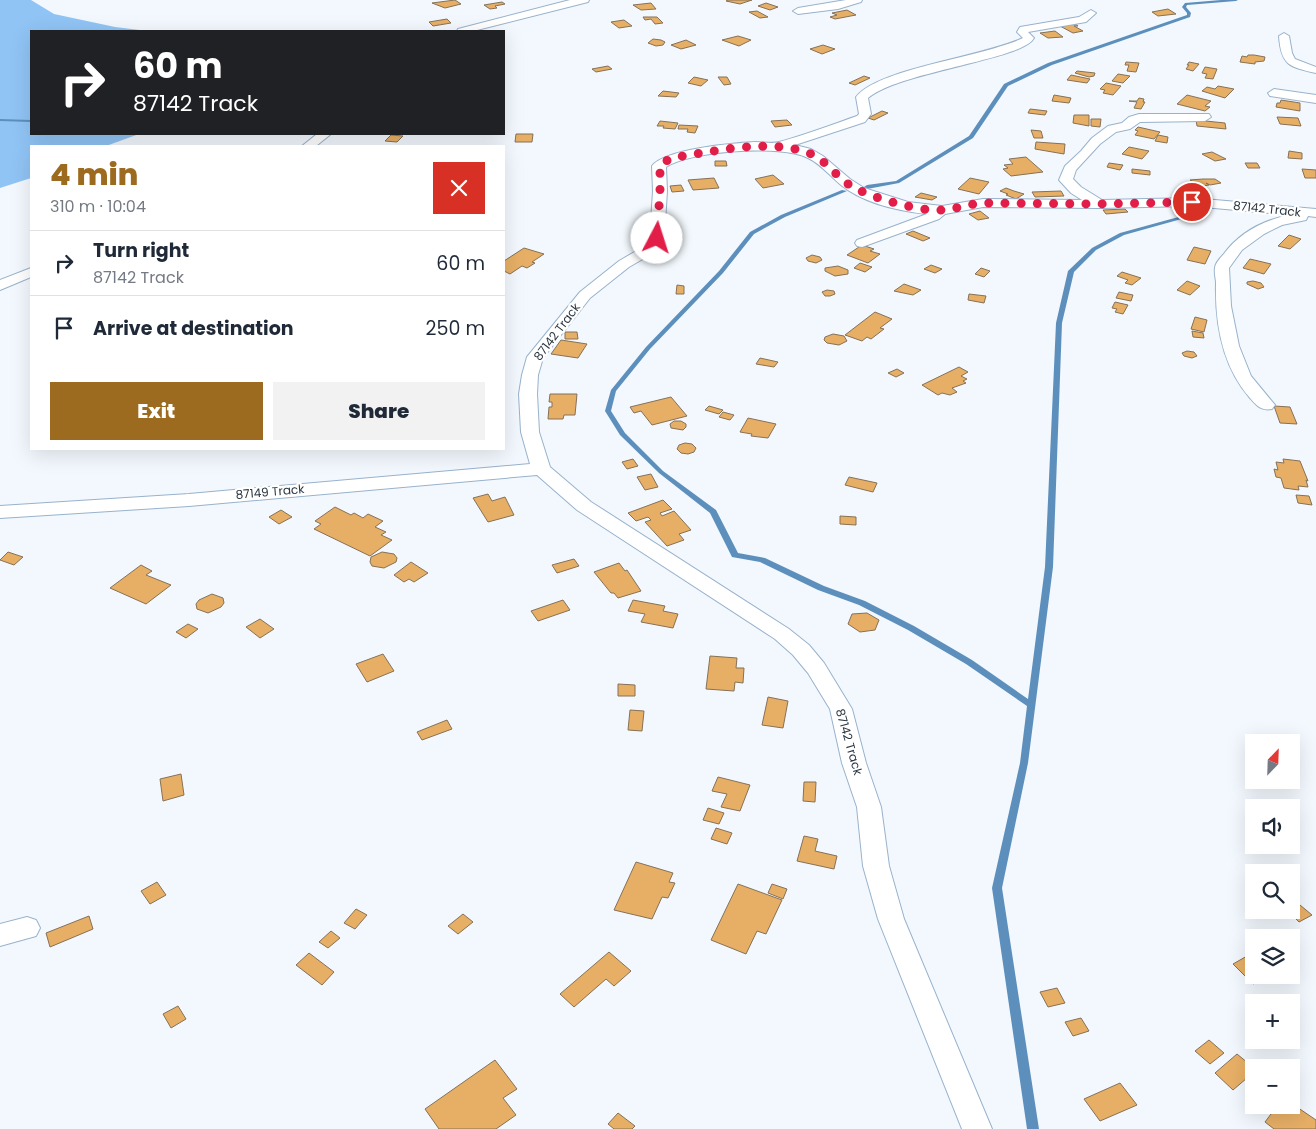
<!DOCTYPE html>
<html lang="en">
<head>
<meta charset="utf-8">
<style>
	body { margin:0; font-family:Poppins,sans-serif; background:#f2f2f3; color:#1f2937; height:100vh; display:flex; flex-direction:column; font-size:19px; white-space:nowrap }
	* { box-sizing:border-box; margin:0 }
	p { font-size:16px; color:#747a83 }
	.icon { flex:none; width:28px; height:28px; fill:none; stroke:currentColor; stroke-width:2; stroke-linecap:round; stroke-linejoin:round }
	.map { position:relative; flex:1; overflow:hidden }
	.drawer { position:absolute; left:30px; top:145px; width:475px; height:305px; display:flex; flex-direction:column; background:#fff; border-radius:0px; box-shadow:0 5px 20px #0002 }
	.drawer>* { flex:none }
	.top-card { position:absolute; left:30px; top:30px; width:475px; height:105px; border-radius:0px; box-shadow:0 5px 20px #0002; background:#202124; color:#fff; overflow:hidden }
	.needle { width:32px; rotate:23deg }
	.tools { position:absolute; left:1245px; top:734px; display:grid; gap:10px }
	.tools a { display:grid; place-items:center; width:55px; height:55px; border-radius:0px; background:#fff; box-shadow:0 5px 20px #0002; font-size:25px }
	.pin { position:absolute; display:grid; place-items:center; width:42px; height:42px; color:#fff; margin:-21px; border:2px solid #fff; border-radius:50%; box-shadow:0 1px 5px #0007 }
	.me { position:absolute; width:55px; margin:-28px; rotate:5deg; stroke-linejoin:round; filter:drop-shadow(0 0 4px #0008) }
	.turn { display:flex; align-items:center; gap:18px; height:105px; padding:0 20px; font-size:22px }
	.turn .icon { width:65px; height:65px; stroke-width:2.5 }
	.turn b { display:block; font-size:35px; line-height:42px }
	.round { display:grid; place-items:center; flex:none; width:52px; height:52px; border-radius:0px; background:#f2f2f3 }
	.head { display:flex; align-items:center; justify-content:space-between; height:85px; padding:0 20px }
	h1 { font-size:30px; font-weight:800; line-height:38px; color:#9d6b1f }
	.cta { display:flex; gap:10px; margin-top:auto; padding:10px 20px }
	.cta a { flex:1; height:58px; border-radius:0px; background:#9d6b1f; color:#fff; font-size:20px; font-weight:800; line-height:58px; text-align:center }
	.cta a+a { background:#f2f2f3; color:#1f2937 }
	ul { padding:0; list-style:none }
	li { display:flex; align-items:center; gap:15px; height:65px; padding:0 20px; border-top:1px solid #e0e1e3 }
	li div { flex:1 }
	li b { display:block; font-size:19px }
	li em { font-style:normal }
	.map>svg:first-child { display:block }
	.forest { fill:#90c4f5 }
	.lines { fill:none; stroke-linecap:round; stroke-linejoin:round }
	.stream { fill:#5d8fbd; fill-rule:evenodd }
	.building { fill:#e7af66; stroke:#867156 }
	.minor-casing { stroke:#98b2cc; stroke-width:2 }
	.minor { fill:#fff; fill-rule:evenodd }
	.route { stroke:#e11d48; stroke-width:9; stroke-dasharray:0 16.2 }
	.labels { text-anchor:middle; stroke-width:4.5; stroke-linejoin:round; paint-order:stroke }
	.street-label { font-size:12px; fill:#2b3640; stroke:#fff }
</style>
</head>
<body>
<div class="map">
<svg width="1316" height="1129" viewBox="0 0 1316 1129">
	<rect width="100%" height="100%" fill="#f2f8fd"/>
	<polygon class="forest" points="0,0 31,0 54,14 115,27 148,31 31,31 31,134 139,134 106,146 31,146 31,178 0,188"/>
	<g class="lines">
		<g class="stream">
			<polygon points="1221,0 1238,0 1236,1 1187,5 1186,7 1191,13 1190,17 1052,65 1008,86 973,138 899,183 867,189 864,187 867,185 896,181 969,136 1004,84 1048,63 1187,15 1187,13 1182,7 1185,3"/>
			<polygon points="0,119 31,120 31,122 0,121"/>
			<polygon points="842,190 847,191 785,217 754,234 723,273 650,349 616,391 611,411 625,433 663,471 716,510 738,553 765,558 824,586 865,601 914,626 972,660 1028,699 1045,567 1056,323 1068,271 1092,248 1120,233 1182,216 1185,218 1124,235 1096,250 1074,272 1062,323 1053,567 1028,763 1002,888 1039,1129 1027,1129 992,888 1020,763 1027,706 966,664 908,630 859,605 818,590 760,562 732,557 710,513 659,473 620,435 605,411 611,390 646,347 719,271 750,232 781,215"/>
		</g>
	</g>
	<g class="building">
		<polygon points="455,0 461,4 445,8 432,3"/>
		<polygon points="728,0 752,0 740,4 726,1"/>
		<polygon points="502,2 505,4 495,6 497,8 490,9 484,5"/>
		<polygon points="651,3 656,9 641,10 633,5"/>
		<polygon points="766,3 778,7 770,10 758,6"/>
		<polygon points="1168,9 1176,14 1158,16 1152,12"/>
		<polygon points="847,10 856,15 835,19 830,17 837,15 832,13"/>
		<polygon points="757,11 768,17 760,18 749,12"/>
		<polygon points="643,17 657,17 663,23 655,24 651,19 645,20"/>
		<polygon points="447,19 451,23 433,26 429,22"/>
		<polygon points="624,20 632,26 619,28 611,22"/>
		<polygon points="1074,23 1078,26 1074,26 1083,31 1073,33 1060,26"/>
		<polygon points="1055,31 1063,37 1048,38 1040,33"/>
		<polygon points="738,36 751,40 739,46 722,40"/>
		<polygon points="653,39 661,40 665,42 663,45 656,46 648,43"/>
		<polygon points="686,40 696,45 681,49 671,45"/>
		<polygon points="823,45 835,49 822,54 810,49"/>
		<polygon points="1248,55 1254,55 1265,57 1264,61 1255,62 1255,64 1240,62 1242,56 1247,57"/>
		<polygon points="1126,62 1139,63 1136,72 1127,71 1129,65 1125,65"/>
		<polygon points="1189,62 1199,64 1193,71 1186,69 1189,65 1187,65"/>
		<polygon points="608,66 612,69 596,72 592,69"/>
		<polygon points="1205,67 1217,69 1213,79 1205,78 1207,74 1202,73"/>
		<polygon points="1077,71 1095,73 1094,76 1089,77 1075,73"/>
		<polygon points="1118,74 1130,76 1123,83 1112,81"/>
		<polygon points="1071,75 1090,79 1087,83 1067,80"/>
		<polygon points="864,76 870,78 855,85 849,83"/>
		<polygon points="694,77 708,80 701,86 688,83"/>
		<polygon points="718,77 727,77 731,84 724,85"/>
		<polygon points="1106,83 1121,86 1113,95 1103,93 1105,90 1100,89"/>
		<polygon points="1218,86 1234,89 1225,98 1202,91 1207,87 1215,89"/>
		<polygon points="663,91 679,93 676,97 658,96"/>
		<polygon points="1054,95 1071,98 1069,103 1052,101"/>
		<polygon points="1187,95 1211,101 1205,106 1210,107 1205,111 1177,104"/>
		<polygon points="1139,98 1144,99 1143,102 1145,102 1141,109 1134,108 1137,102 1129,101 1137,101"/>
		<polygon points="1281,100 1300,103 1300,111 1276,107 1277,103 1280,103"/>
		<polygon points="1030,109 1047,111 1045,115 1028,113"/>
		<polygon points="882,111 888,113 874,120 868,118"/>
		<polygon points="1074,115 1089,115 1089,126 1073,123"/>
		<polygon points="1277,117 1298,118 1301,126 1280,124"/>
		<polygon points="1091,119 1101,119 1100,127 1091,126"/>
		<polygon points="787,120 792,125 775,127 771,121"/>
		<polygon points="1196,120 1225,123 1226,129 1197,126"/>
		<polygon points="660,121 678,123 675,129 663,128 664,126 657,126"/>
		<polygon points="679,125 698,126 695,133 687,132 688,129 678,129"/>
		<polygon points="1138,127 1160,132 1154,139 1135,135 1138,131 1135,130"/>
		<polygon points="1031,130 1041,131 1043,138 1034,138"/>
		<polygon points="516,134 533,134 532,142 515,142"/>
		<polygon points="391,135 403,136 397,142 385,141"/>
		<polygon points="1158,135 1168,137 1167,143 1155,141"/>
		<polygon points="1036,142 1065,144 1064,154 1035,149"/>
		<polygon points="1129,147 1149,151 1142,159 1122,154"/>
		<polygon points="1289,151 1302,153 1302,159 1288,158"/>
		<polygon points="1212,152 1226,159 1215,161 1202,154"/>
		<polygon points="1026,157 1043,172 1011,176 1003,169 1008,168 1004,165 1013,164 1009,159"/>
		<polygon points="715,161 726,161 727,166 715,166"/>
		<polygon points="1109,163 1123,165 1120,170 1107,167"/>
		<polygon points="1245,163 1257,163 1260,168 1248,168"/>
		<polygon points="1132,169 1150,171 1150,175 1132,173"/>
		<polygon points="1302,169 1316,170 1316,178 1305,178"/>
		<polygon points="773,175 784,184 763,188 755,179"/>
		<polygon points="714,178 719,188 693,190 688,180"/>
		<polygon points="970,178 989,182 979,194 958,189"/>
		<polygon points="1203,179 1215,179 1221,183 1210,185 1206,183 1209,185 1203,186 1200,184 1196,184 1190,180"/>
		<polygon points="681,185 684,191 672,192 670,186"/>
		<polygon points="1006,188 1014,191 1024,194 1016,199 1006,195 1008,194 1000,191"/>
		<polygon points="1061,191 1064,196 1035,197 1032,192"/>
		<polygon points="921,193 937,197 932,200 915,197"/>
		<polygon points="1125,209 1128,212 1106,214 1103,210"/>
		<polygon points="980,211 989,218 978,220 969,214"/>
		<polygon points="913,231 930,238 923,241 906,234"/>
		<polygon points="1289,235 1301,239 1290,249 1278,246"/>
		<polygon points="862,245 874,249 870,251 880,254 868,263 847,255"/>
		<polygon points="1194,247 1211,251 1205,264 1187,260"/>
		<polygon points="524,248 544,254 532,262 535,263 527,268 522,266 510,274 504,271 504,261"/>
		<polygon points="812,255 820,257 822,260 816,263 808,261 806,258"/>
		<polygon points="1250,259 1271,264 1264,274 1243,268"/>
		<polygon points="860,263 872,267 865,272 854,268"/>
		<polygon points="931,265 942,269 935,273 924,269"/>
		<polygon points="838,266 848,270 848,274 835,276 825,271 825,268"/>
		<polygon points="981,268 990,271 984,277 975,274"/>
		<polygon points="1122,272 1141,278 1132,285 1125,283 1128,280 1117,276"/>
		<polygon points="1187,281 1200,286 1190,295 1177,290"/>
		<polygon points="1253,281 1261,283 1264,287 1258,289 1247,284 1247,282"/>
		<polygon points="904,284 921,290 913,295 894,291"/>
		<polygon points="677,285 684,286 684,294 676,294"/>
		<polygon points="827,290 834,291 835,294 830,296 825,296 822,292"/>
		<polygon points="1119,292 1133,295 1131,301 1116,298"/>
		<polygon points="969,294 986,296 984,303 968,300"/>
		<polygon points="1115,302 1128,305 1123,314 1115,312 1117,309 1112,308"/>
		<polygon points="875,312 892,319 880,328 884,329 871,339 867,337 862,341 845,335"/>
		<polygon points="1195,317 1207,320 1204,332 1191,329"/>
		<polygon points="1192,331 1203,333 1204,338 1193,337"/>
		<polygon points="565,332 577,332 578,339 565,339"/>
		<polygon points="833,334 844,336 847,341 839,345 827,343 824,340 825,337"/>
		<polygon points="561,340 587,344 578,358 551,354"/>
		<polygon points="1187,351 1194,352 1197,356 1192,358 1184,356 1182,353"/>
		<polygon points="760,358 778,362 774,367 756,364"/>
		<polygon points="959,367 968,372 961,376 967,379 963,381 966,383 952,388 957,392 950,395 942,393 938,395 922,385"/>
		<polygon points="897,369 904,373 896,377 888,373"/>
		<polygon points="550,394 577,394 575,415 564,415 563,419 548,419 549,407 552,407 552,402 549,402"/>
		<polygon points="671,397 687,416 652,425 641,411 634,413 630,407"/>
		<polygon points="709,406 723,410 719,414 705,410"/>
		<polygon points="1274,406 1290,407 1297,424 1280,423"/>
		<polygon points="723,412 734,415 730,420 719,417"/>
		<polygon points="748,418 776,424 768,438 751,436 752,434 740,432"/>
		<polygon points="674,421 681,421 686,424 686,427 683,430 671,428 670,424"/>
		<polygon points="685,443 692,444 696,448 694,452 688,454 681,453 677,449 679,445"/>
		<polygon points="633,459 638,466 627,469 622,462"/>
		<polygon points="1283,459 1300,461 1308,481 1306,480 1308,487 1298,486 1299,490 1284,488 1281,478 1276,477 1274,469 1278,470 1276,462 1284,463"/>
		<polygon points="651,474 658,487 645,490 637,477"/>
		<polygon points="849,477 877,483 873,492 845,485"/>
		<polygon points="488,494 492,501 505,497 514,515 488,522 473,498"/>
		<polygon points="1296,495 1309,496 1312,505 1298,503"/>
		<polygon points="663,500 672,509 660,513 662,516 674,511 691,530 679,534 684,540 667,546 645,522 651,520 648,517 636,521 628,513"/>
		<polygon points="335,507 351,515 354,513 363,518 368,514 383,521 375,527 386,532 381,535 392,540 370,556 314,529 321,524 315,521"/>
		<polygon points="281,510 292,517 279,524 269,517"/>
		<polygon points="840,516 856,517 856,525 840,524"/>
		<polygon points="8,552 23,557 14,565 0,560"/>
		<polygon points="382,552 394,554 397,558 396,562 384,568 372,566 370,562 371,557"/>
		<polygon points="574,559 579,566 557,573 552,565"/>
		<polygon points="411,562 428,573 414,582 409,579 404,582 394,575"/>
		<polygon points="619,563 625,571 627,570 641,591 618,598 614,593 611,593 594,572"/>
		<polygon points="141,565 152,571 146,575 171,585 146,604 110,588"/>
		<polygon points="212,594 223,598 224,603 221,607 208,613 197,609 196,604 199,600"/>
		<polygon points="563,600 570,610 538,621 531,611"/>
		<polygon points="633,600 665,606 663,611 678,614 673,628 641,622 645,614 628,611"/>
		<polygon points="867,613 879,620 875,630 860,632 848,624 852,614"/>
		<polygon points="260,619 274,629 260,638 246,627"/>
		<polygon points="188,624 198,629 186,638 176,632"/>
		<polygon points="383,654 394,671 367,682 356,664"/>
		<polygon points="710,656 737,658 736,668 744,668 743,683 735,682 734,691 706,689"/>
		<polygon points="618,684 635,685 635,696 618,696"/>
		<polygon points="768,697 788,701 783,728 762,725"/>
		<polygon points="630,710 644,711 642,731 628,730"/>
		<polygon points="447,720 452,729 422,740 417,732"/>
		<polygon points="181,774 184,795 163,801 160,779"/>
		<polygon points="718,777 750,785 740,811 721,807 727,794 712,791"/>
		<polygon points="804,782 816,782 815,802 803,801"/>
		<polygon points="708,808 724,813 719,824 703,820"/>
		<polygon points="716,828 732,833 727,844 711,839"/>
		<polygon points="804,836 818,839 815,851 837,856 834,869 797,861"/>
		<polygon points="636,862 673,873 669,882 675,883 668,898 662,897 652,919 614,910"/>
		<polygon points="157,882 166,895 150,904 141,891"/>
		<polygon points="738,884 782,900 766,934 757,931 746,954 711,940"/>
		<polygon points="772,884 787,889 783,899 768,893"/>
		<polygon points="1300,905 1312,915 1299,922 1288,911"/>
		<polygon points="356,909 367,915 355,929 344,923"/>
		<polygon points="463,914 473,922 458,934 448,926"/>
		<polygon points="89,916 93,929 50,947 46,933"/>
		<polygon points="331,931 340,938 328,948 319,942"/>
		<polygon points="609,952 631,971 614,986 606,979 574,1007 560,994"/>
		<polygon points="1254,952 1254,975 1270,975 1253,984 1233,964"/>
		<polygon points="309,953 334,972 322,985 296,965"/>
		<polygon points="1057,988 1065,1003 1048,1007 1040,992"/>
		<polygon points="178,1006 186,1019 171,1028 163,1014"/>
		<polygon points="1081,1018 1089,1031 1073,1036 1065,1022"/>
		<polygon points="1209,1040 1224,1053 1210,1064 1195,1051"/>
		<polygon points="1237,1054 1254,1068 1254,1072 1233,1090 1215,1073"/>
		<polygon points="495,1060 517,1089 503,1098 516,1115 496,1129 439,1129 425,1109"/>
		<polygon points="1120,1083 1137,1105 1100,1121 1084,1099"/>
		<polygon points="1291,1103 1316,1120 1316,1129 1274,1129 1265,1122 1274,1110 1267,1105 1291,1105"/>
		<polygon points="618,1113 635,1126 632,1129 614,1129 608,1124"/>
	</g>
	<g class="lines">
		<defs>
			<g id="minor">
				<polygon points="570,0 589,0 588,2 473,31 457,31 458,29"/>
				<polygon points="846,0 862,0 861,2 838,9 798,14 793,11 798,8"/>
				<path d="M1091,10L1096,13L1086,22L1028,32L1034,38C1022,60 901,71 868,98L871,114L865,122L795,145L811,149L823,156L850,179L864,188L908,202L942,206L983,199L1082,200L1071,193L1059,180L1065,166L1081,151L1092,138L1108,126L1122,123L1129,117L1139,114H1209L1211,117L1205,121L1140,122L1130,129L1116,132L1100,144L1076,170L1073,179L1081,187L1102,200L1192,198L1316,209V217L1308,216L1306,220L1282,225L1264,234L1242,250L1229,268L1231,306L1239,346L1251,376L1275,405L1272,409C1261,411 1257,406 1250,398C1222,366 1215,324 1216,283C1216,279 1214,273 1215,268C1215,264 1220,258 1223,255C1239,233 1263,220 1290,215L1192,206L1099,208L983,207L945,214L939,219L862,247L857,246L855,243L857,240L927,214C899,211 863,203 841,185C830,176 821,164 808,158C781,144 690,151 666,167L667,191L664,238L648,256L629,267L590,298L543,358L538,375L537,394L539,432L550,467L591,502L789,629L809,645L824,663L852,709L866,763L881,807L889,866L904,919L992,1129H962L878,919L863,866L857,807L842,763L830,709L808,673L793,655L775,639L577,510L537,475L189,506L0,518V506L189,494L530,464L521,432L519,394L522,375L527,357L580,292L619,261L638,250L650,237L653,191L652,166C665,149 734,143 756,142C764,142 773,144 779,142C805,135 831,125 857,116L859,114L856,97C879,68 984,57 1023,38L1017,32L1020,27L1079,17Z"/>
				<path d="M1284,33L1289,36L1292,53L1295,59L1316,67V73C1289,67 1281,65 1279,36Z"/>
				<polygon points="1274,89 1316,95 1316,103 1270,96 1268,93"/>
				<polygon points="317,134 331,134 316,146 302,146"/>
				<polygon points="31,268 31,277 0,290 0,280"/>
				<polygon points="27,917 36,920 40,928 36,936 0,946 0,924"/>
			</g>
		</defs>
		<use href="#minor" class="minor-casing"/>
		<use href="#minor" class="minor"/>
	</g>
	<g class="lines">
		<path class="route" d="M657,238L660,191V166L669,159L677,157C716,151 767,139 806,152C825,158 834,175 851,186C869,197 920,212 942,210C956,209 969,204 983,203L1099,204L1192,202"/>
	</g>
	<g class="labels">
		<g class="street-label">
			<text transform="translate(1267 209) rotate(6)" y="4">87142 Track</text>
			<text transform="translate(557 332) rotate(-53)" y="4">87142 Track</text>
			<text transform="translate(270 492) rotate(-5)" y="4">87149 Track</text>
			<text transform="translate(849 742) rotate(74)" y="4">87142 Track</text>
		</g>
	</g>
</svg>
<div class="tools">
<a><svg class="needle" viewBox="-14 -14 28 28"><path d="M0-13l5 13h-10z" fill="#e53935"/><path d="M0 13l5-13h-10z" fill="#747a83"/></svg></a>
<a><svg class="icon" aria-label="sound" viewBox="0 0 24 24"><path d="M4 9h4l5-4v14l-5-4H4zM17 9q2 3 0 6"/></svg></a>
<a><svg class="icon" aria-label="search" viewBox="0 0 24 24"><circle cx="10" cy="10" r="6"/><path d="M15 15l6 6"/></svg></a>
<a><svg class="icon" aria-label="layers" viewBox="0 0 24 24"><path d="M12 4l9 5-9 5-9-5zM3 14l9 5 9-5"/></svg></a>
<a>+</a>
<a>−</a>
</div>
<div class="pin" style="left:1192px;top:202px;background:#d93025"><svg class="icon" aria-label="arrive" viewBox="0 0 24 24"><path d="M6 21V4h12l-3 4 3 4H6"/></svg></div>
<svg class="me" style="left:657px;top:238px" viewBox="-20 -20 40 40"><circle r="19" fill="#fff"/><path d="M0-13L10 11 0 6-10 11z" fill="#e11d48"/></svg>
<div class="top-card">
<div class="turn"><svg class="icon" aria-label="right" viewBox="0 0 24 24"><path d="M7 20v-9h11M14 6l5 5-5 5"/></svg><div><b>60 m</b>87142 Track</div></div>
</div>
<section class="drawer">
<div class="head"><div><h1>4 min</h1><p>310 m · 10:04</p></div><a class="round" style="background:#d93025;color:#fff"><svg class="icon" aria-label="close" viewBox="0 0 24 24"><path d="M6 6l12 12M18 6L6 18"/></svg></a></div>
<ul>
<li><svg class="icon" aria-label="right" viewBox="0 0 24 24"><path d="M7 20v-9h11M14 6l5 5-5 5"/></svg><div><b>Turn right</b><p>87142 Track</p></div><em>60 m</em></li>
<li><svg class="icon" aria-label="arrive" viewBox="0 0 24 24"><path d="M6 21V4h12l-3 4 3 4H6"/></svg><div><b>Arrive at destination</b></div><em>250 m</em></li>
</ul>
<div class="cta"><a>Exit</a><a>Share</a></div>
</section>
</div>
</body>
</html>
